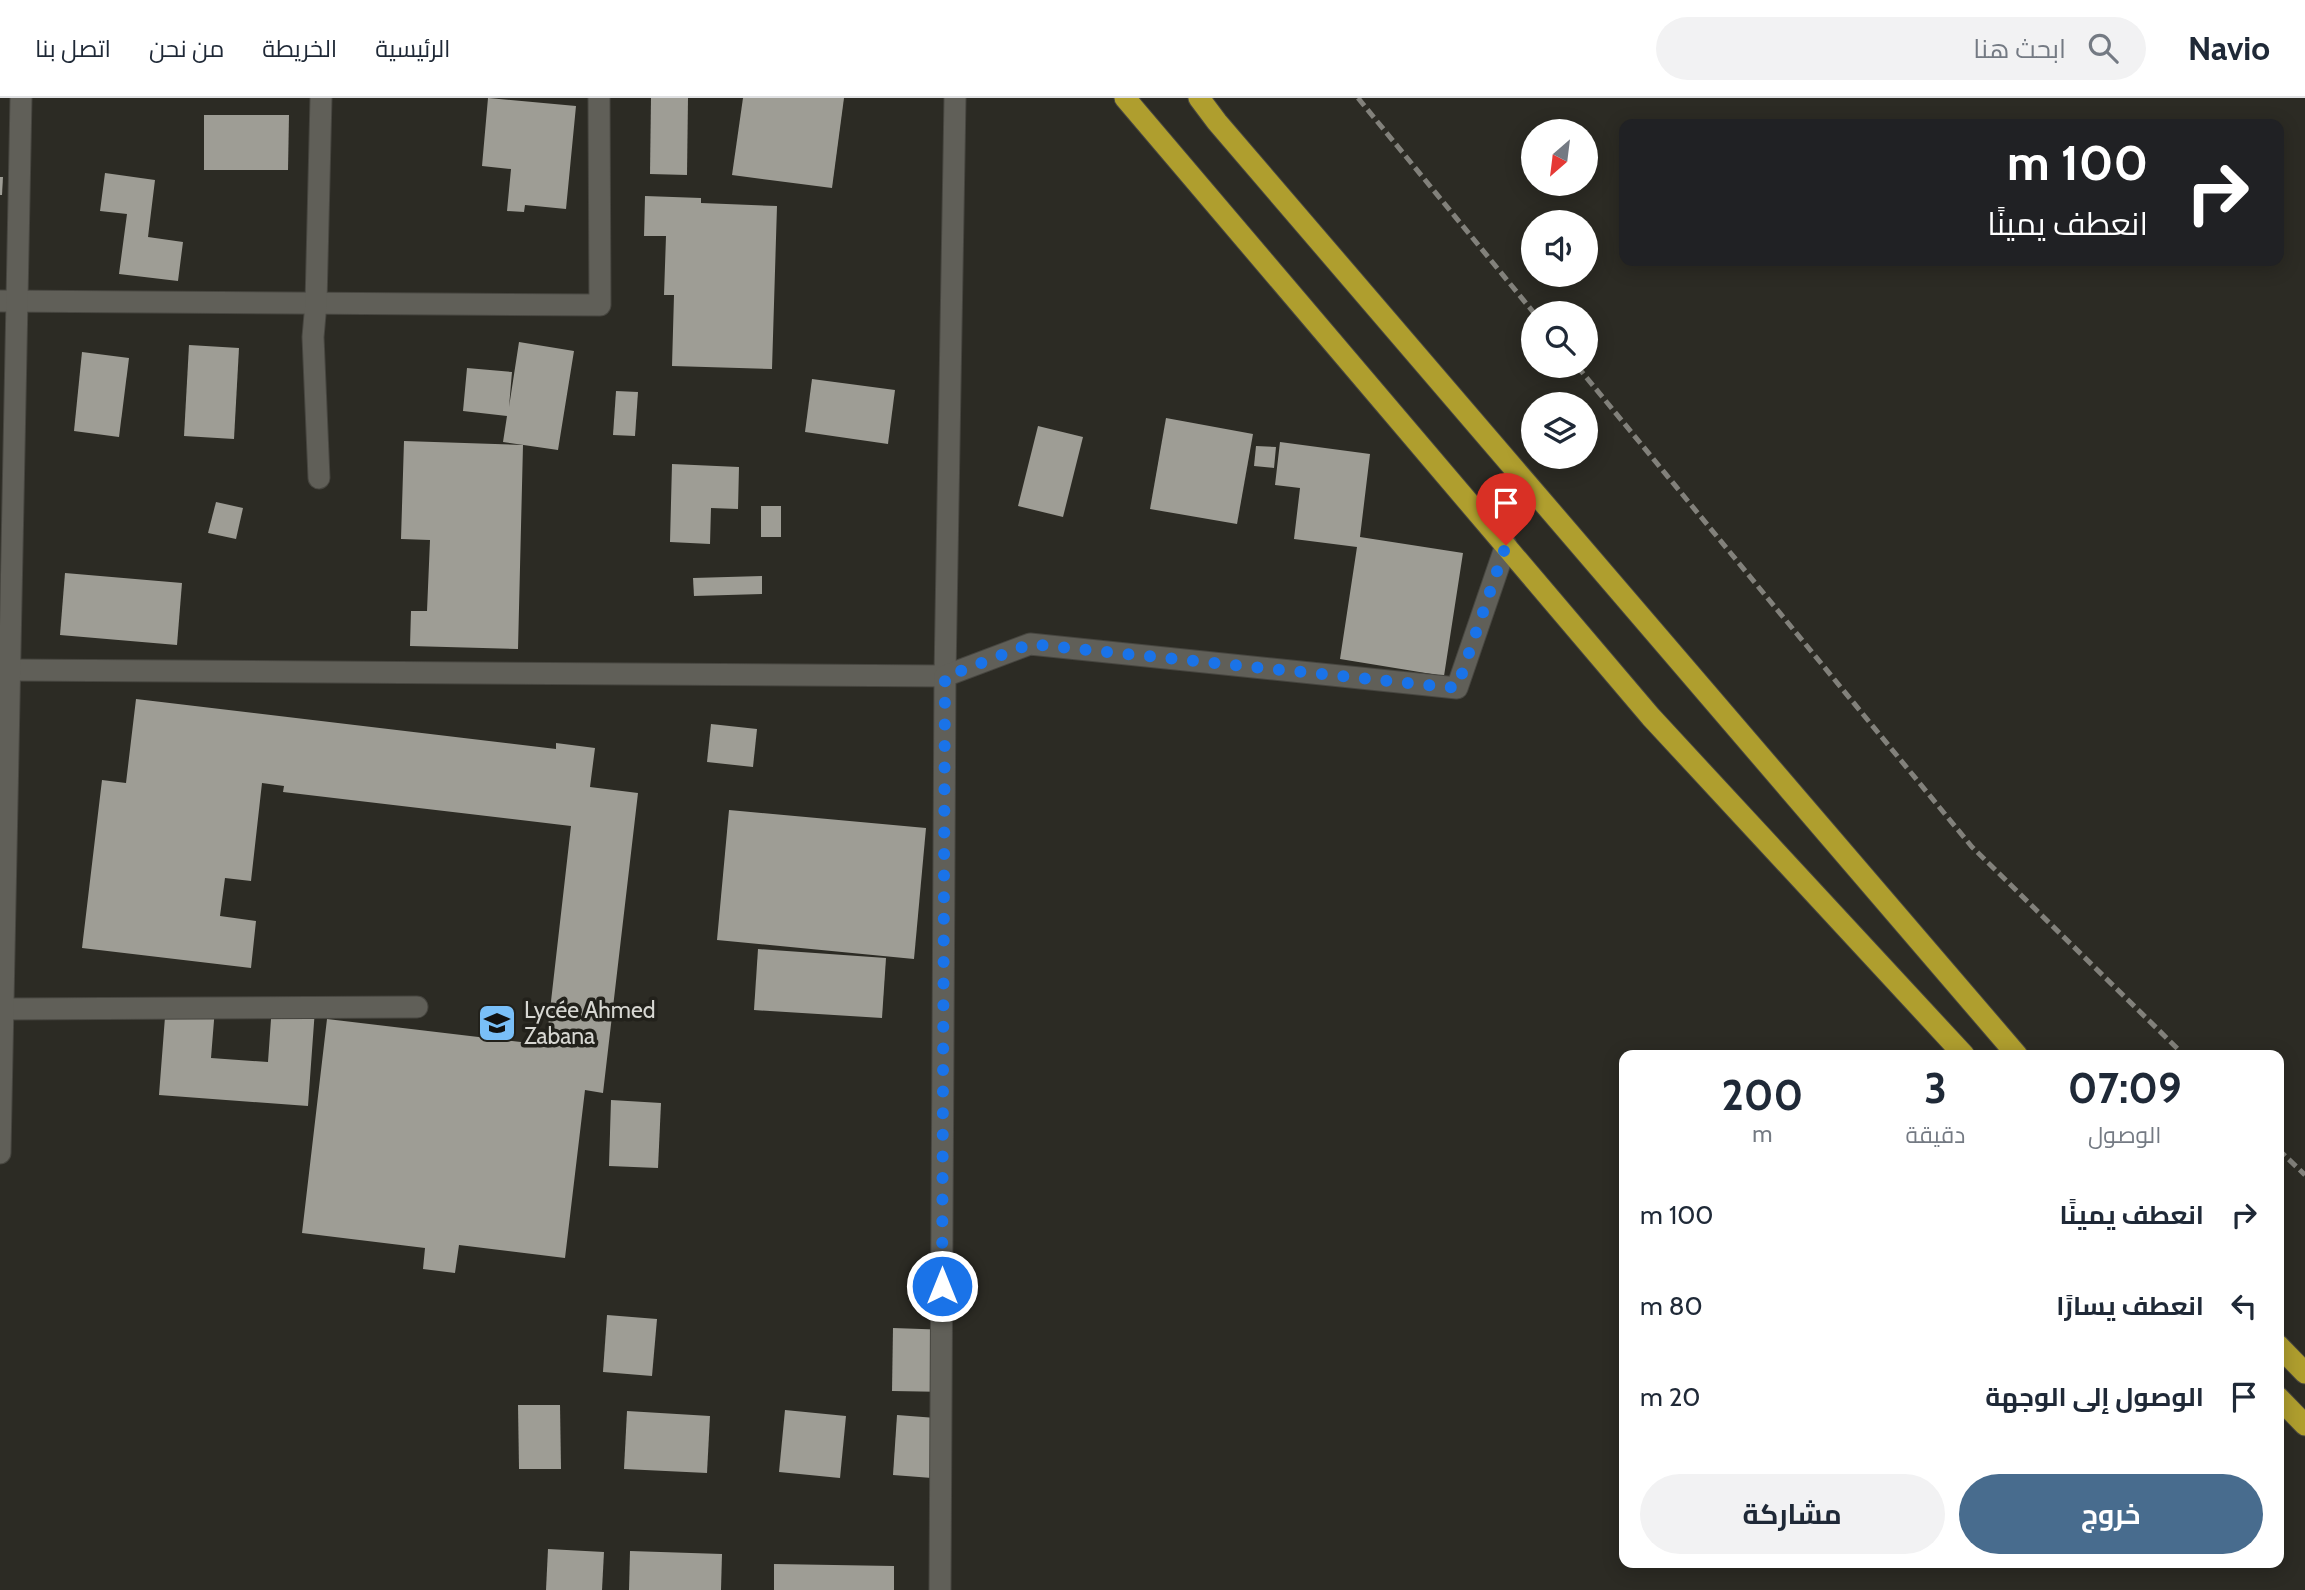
<!DOCTYPE html>
<html lang="ar">
<head>
<meta charset="utf-8">
<style>
	body { margin:0; font-family:Cabin,Cairo,sans-serif; background:#f2f2f3; color:#1f2937; direction:rtl; height:100vh; display:flex; flex-direction:column; font-size:26px; white-space:nowrap }
	* { box-sizing:border-box; margin:0 }
	p { font-size:23px; color:#747a83 }
	.icon { flex:none; width:38px; height:38px; fill:none; stroke:currentColor; stroke-width:2; stroke-linecap:round; stroke-linejoin:round }
	.map { position:relative; flex:1; overflow:hidden; direction:ltr }
	.drawer { position:absolute; left:1619px; top:952px; width:665px; height:518px; display:flex; flex-direction:column; background:#fff; border-radius:14px; box-shadow:0 4px 18px #0003; direction:rtl }
	.drawer>* { flex:none }
	.hud { position:absolute; left:1619px; top:21px; width:665px; height:147px; border-radius:14px; box-shadow:0 4px 18px #0003; direction:rtl; background:#202124; color:#fff; overflow:hidden }
	.needle { width:46px; rotate:208deg }
	.buttons { position:absolute; left:1521px; top:21px; display:grid; gap:14px }
	.buttons a { display:grid; place-items:center; width:77px; height:77px; border-radius:50%; background:#fff; box-shadow:0 4px 18px #0003; font-size:35px }
	.pin { position:absolute; display:grid; place-items:center; width:60px; height:60px; color:#fff; margin:-72px -30px; border-radius:50% 50% 50% 0; rotate:-45deg; box-shadow:0 0 7px #0007 }
	.pin .icon { rotate:45deg }
	.me { position:absolute; width:77px; margin:-38px; rotate:0deg; stroke-linejoin:round; filter:drop-shadow(0 0 5px #0008) }
	.turn { display:flex; align-items:center; gap:24px; height:147px; padding:0 21px; font-size:32px }
	.turn .icon { width:91px; height:91px; stroke-width:2.5 }
	.turn b { display:block; font-size:49px; line-height:60px }
	.eta { display:flex; justify-content:space-evenly; align-items:center; height:119px; text-align:center }
	.eta b { font-size:42px; font-weight:700; line-height:49px }
	.button { display:flex; gap:14px; margin-top:auto; padding:14px 21px }
	.button a { flex:1; height:80px; border-radius:42px; background:#486c8e; color:#fff; font-size:28px; font-weight:700; line-height:80px; text-align:center }
	.button a+a { background:#f2f2f3; color:#1f2937 }
	ul { padding:0; list-style:none }
	li { display:flex; align-items:center; gap:21px; height:91px; padding:0 21px }
	li div { flex:1 }
	li b { display:block; font-size:26px }
	li em { font-style:normal }
	header { display:flex; align-items:center; gap:42px; box-sizing:border-box; height:98px; padding:0 35px; background:#fff; border-bottom:2px solid #e0e1e3 }
	header strong { font-size:33px }
	nav { display:flex; gap:38px; margin-inline-start:auto; font-size:24px }
	.search { width:490px; height:63px; background:#f2f2f3; display:flex; align-items:center; gap:18px; box-sizing:border-box; padding:0 24px; border-radius:38px; color:#747a83; font-size:26px }
	.map>svg:first-child { display:block }
	.building { fill:#9e9d95 }
	.lines { fill:none; stroke-linecap:round; stroke-linejoin:round }
	.minor-casing { stroke:#474640; stroke-width:23 }
	.highway-casing { stroke:#474640; stroke-width:23 }
	.minor { stroke:#605f58; stroke-width:21 }
	.highway { stroke:#af9e2e; stroke-width:21 }
	.rail { stroke:#82817b; stroke-width:5; stroke-dasharray:10 5; stroke-linecap:butt }
	.route { stroke:#1a73e8; stroke-width:12; stroke-dasharray:0 21.6 }
	.labels { text-anchor:middle; stroke-width:7; stroke-linejoin:round; paint-order:stroke }
	.poi-label { font-size:23px; fill:#d7d7d2; stroke:#22211b; text-anchor:start }
</style>
</head>
<body>
<header>
<strong>Navio</strong>
<div class="search"><svg class="icon" aria-label="search" viewBox="0 0 24 24"><circle cx="10" cy="10" r="6"/><path d="M15 15l6 6"/></svg>ابحث هنا</div>
<nav><a>الرئيسية</a><a>الخريطة</a><a>من نحن</a><a>اتصل بنا</a></nav>
</header>
<div class="map">
<svg width="2305" height="1492" viewBox="0 0 2305 1492">
	<rect width="100%" height="100%" fill="#2c2b24"/>
	<g class="building">
		<polygon points="488,0 576,8 566,111 525,107 524,114 507,113 511,71 482,68"/>
		<polygon points="651,0 688,0 687,77 650,76"/>
		<polygon points="743,0 844,0 832,90 732,77"/>
		<polygon points="204,17 289,17 288,72 204,72"/>
		<polygon points="105,75 155,82 148,139 183,144 178,183 119,176 127,116 100,113"/>
		<polygon points="0,79 3,79 2,97 0,97"/>
		<polygon points="645,98 701,100 701,105 777,108 772,271 672,268 674,197 664,197 666,138 644,138"/>
		<polygon points="519,244 574,253 558,352 503,344 507,318 463,313 467,270 512,274 509,309"/>
		<polygon points="189,247 239,250 234,341 184,338"/>
		<polygon points="82,254 129,260 119,339 74,333"/>
		<polygon points="812,281 895,292 888,346 805,334"/>
		<polygon points="616,293 638,294 635,338 613,337"/>
		<polygon points="1166,320 1253,336 1237,426 1150,411"/>
		<polygon points="1038,328 1083,339 1063,419 1018,408"/>
		<polygon points="404,343 523,347 518,551 410,548 411,513 427,513 430,442 401,441"/>
		<polygon points="1280,344 1370,356 1360,439 1463,455 1444,578 1340,561 1357,449 1294,441 1300,390 1275,387"/>
		<polygon points="1256,348 1276,349 1274,370 1254,368"/>
		<polygon points="672,366 739,369 738,411 711,410 710,446 670,444"/>
		<polygon points="216,404 243,410 236,441 208,435"/>
		<rect x="761" y="408" width="20" height="31"/>
		<polygon points="65,475 182,485 177,547 60,537"/>
		<polygon points="762,478 762,496 694,498 693,480"/>
		<polygon points="136,601 556,651 556,645 595,650 590,689 638,695 603,995 585,992 565,1160 459,1147 455,1175 423,1171 425,1150 302,1135 327,921 546,947 571,728 283,694 284,688 262,685 251,783 225,780 220,818 256,823 251,870 82,850 102,682 126,685"/>
		<polygon points="711,626 757,631 753,669 707,664"/>
		<polygon points="729,712 926,730 914,861 717,842"/>
		<polygon points="758,851 886,860 882,920 754,912"/>
		<polygon points="166,906 215,910 211,960 268,964 272,907 315,911 308,1008 159,997"/>
		<polygon points="611,1002 661,1005 658,1070 609,1068"/>
		<polygon points="607,1217 657,1221 652,1278 603,1274"/>
		<polygon points="893,1230 950,1232 949,1294 892,1293"/>
		<polygon points="518,1307 560,1307 561,1371 519,1371"/>
		<polygon points="785,1312 846,1318 840,1380 779,1374"/>
		<polygon points="627,1313 710,1318 707,1375 624,1371"/>
		<polygon points="897,1317 949,1321 945,1381 893,1377"/>
		<polygon points="548,1451 604,1454 602,1492 546,1492"/>
		<polygon points="630,1453 722,1456 721,1492 629,1492"/>
		<polygon points="774,1466 894,1468 894,1492 774,1492"/>
	</g>
	<g class="lines">
		<defs>
			<g id="minor">
				<polyline points="0,203 600,207 599,0"/>
				<polyline points="319,380 313,239 316,205 321,0"/>
				<polyline points="9,572 945,578 955,0"/>
				<polyline points="3,911 417,909"/>
				<polyline points="0,1055 21,0"/>
				<polyline points="940,1492 945,578 1030,546 1457,590 1506,447"/>
			</g>
			<g id="highway">
				<polyline points="1125,0 1651,619 1964,957"/>
				<polyline points="1199,0 1217,24 2017,957"/>
				<polyline points="2278,1247 2305,1275"/>
				<polyline points="2278,1299 2305,1327"/>
			</g>
		</defs>
		<use href="#minor" class="minor-casing"/>
		<use href="#highway" class="highway-casing"/>
		<use href="#minor" class="minor"/>
		<use href="#highway" class="highway"/>
		<g class="rail">
			<polyline points="1358,0 1534,215"/>
			<polyline points="1577,268 1972,749 2184,957"/>
			<polyline points="2278,1051 2305,1077"/>
		</g>
	</g>
	<g class="lines">
		<polyline class="route" points="942,1188 945,579 1030,546 1457,590 1506,447"/>
	</g>
	<defs>
		<symbol id="school-square" viewBox="-11 -11 22 22"><rect x="-9" y="-9" width="18" height="18" rx="4" fill="#79bff8" stroke="#22211b"/><path d="M0-5L7-2L0 1L-7-2ZM-4 1L0 2.5L4 1V4Q0 6-4 4Z" fill="#111"/></symbol>
	</defs>
	<g fill-rule="evenodd">
		<use href="#school-square" x="475" y="903" width="44" height="44"/>
	</g>
	<g class="labels">
		<g class="poi-label">
			<text x="524" y="920">Lycée Ahmed<tspan x="524" dy="26">Zabana</tspan></text>
		</g>
	</g>
</svg>
<div class="buttons">
<a><svg class="needle" viewBox="-14 -14 28 28"><path d="M0-13l5 13h-10z" fill="#e53935"/><path d="M0 13l5-13h-10z" fill="#747a83"/></svg></a>
<a><svg class="icon" aria-label="sound" viewBox="0 0 24 24"><path d="M4 9h4l5-4v14l-5-4H4zM17 9q2 3 0 6"/></svg></a>
<a><svg class="icon" aria-label="search" viewBox="0 0 24 24"><circle cx="10" cy="10" r="6"/><path d="M15 15l6 6"/></svg></a>
<a><svg class="icon" aria-label="layers" viewBox="0 0 24 24"><path d="M12 4l9 5-9 5-9-5zM3 14l9 5 9-5"/></svg></a>
</div>
<div class="pin" style="left:1506px;top:447px;background:#d93025"><svg class="icon" aria-label="arrive" viewBox="0 0 24 24"><path d="M6 21V4h12l-3 4 3 4H6"/></svg></div>
<svg class="me" style="left:942px;top:1188px" viewBox="-20 -20 40 40"><circle r="17" fill="#1a73e8" stroke="#fff" stroke-width="3"/><path d="M0-11L8 9 0 5-8 9z" fill="#fff"/></svg>
<div class="hud">
<div class="turn"><svg class="icon" aria-label="right" viewBox="0 0 24 24"><path d="M7 20v-9h11M14 6l5 5-5 5"/></svg><div><b>100 m</b>انعطف يمينًا</div></div>
</div>
<section class="drawer">
<div class="eta">
<div><b>07:09</b><p>الوصول</p></div>
<div><b>3</b><p>دقيقة</p></div>
<div><b>200</b><p>m</p></div>
</div>
<ul>
<li><svg class="icon" aria-label="right" viewBox="0 0 24 24"><path d="M7 20v-9h11M14 6l5 5-5 5"/></svg><div><b>انعطف يمينًا</b></div><em>100 m</em></li>
<li><svg class="icon" aria-label="left" viewBox="0 0 24 24"><path d="M17 20v-9H6M10 6l-5 5 5 5"/></svg><div><b>انعطف يسارًا</b></div><em>80 m</em></li>
<li><svg class="icon" aria-label="arrive" viewBox="0 0 24 24"><path d="M6 21V4h12l-3 4 3 4H6"/></svg><div><b>الوصول إلى الوجهة</b></div><em>20 m</em></li>
</ul>
<div class="button"><a>خروج</a><a>مشاركة</a></div>
</section>
</div>
</body>
</html>
